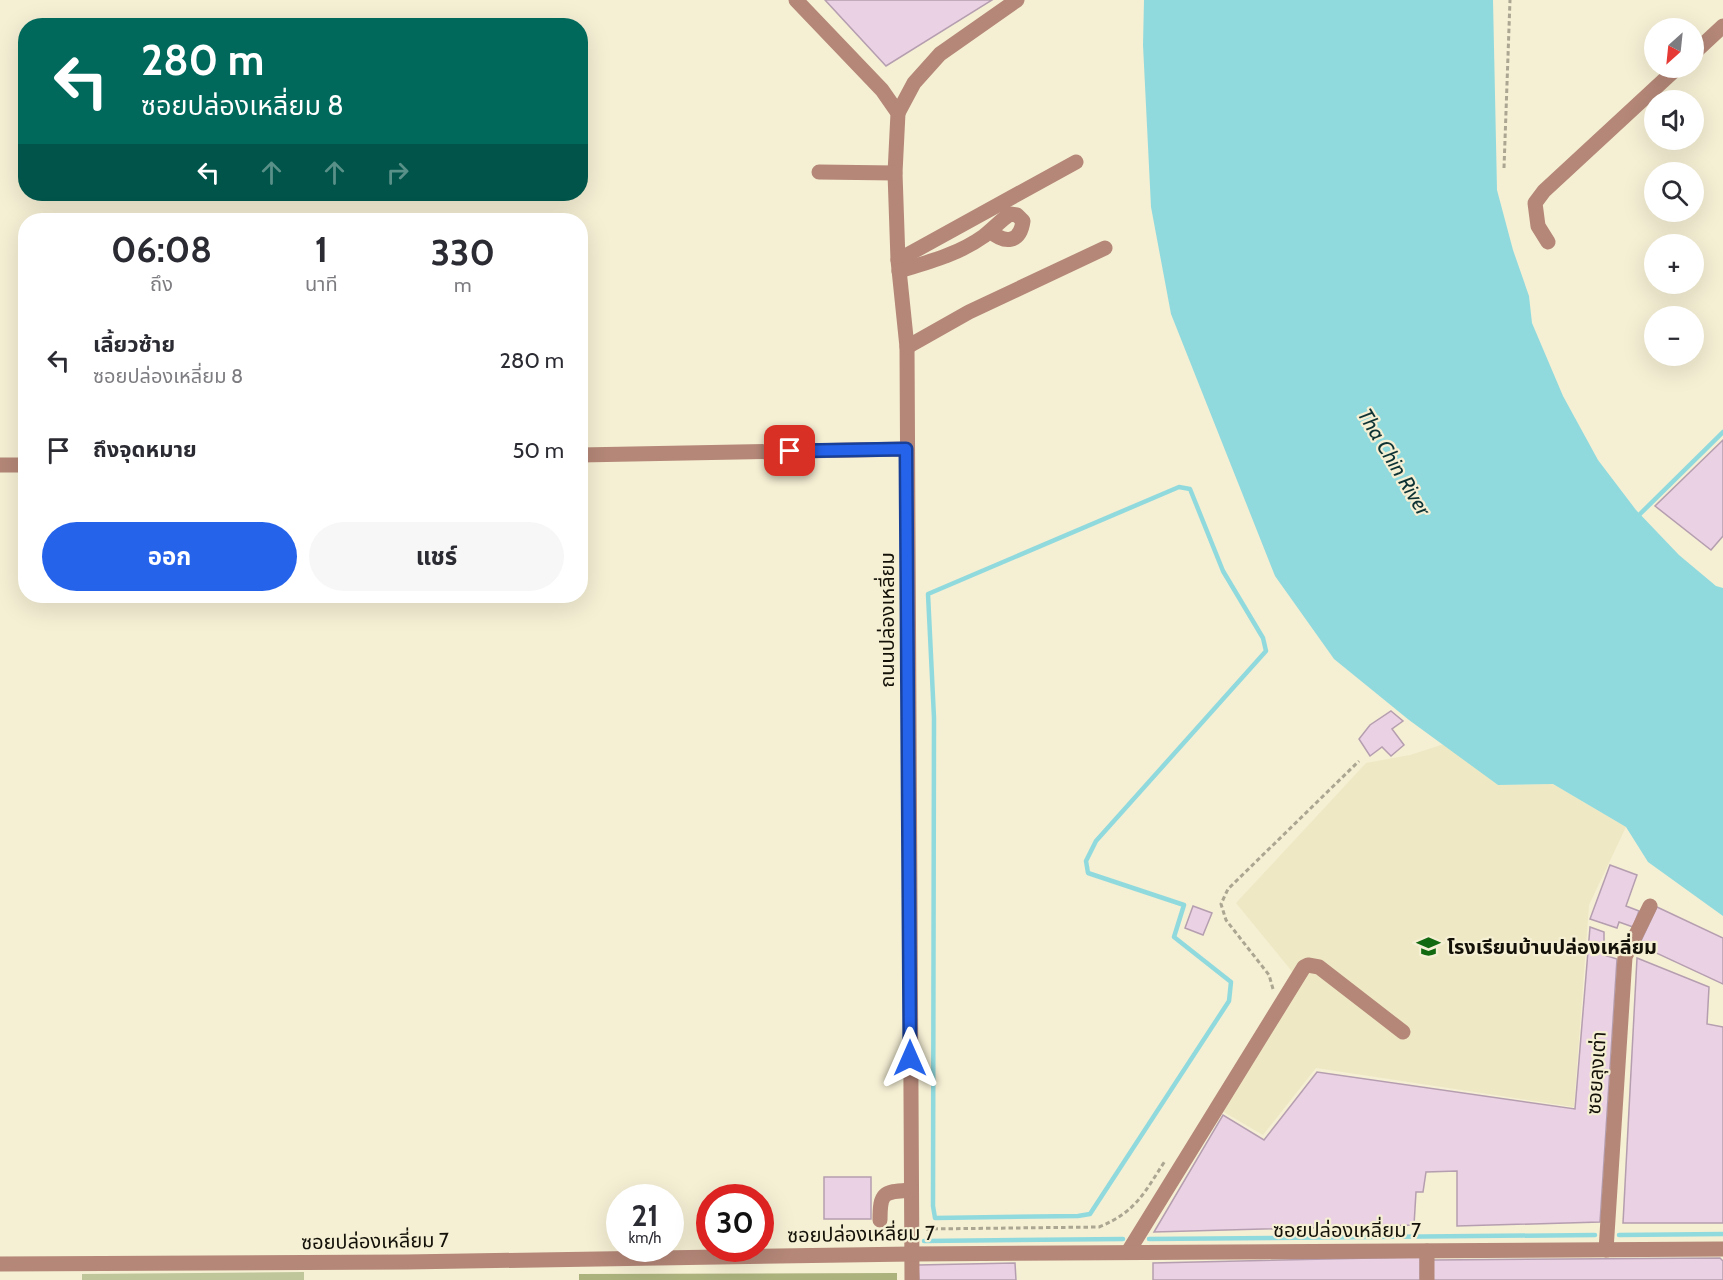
<!DOCTYPE html>
<html lang="th">
<head>
<meta charset="utf-8">
<style>
	body { margin:0; font-family:Cabin,"Noto Sans Thai",sans-serif; background:#f7f7f7; color:#2b2b33; height:100vh; display:flex; flex-direction:column; font-size:22px; white-space:nowrap }
	* { box-sizing:border-box; margin:0 }
	p { font-size:20px; color:#7c7c81 }
	.icon { flex:none; width:33px; height:33px; fill:none; stroke:currentColor; stroke-width:2; stroke-linecap:round; stroke-linejoin:round }
	.map { position:relative; flex:1; overflow:hidden }
	.details { position:absolute; left:18px; top:213px; width:570px; height:390px; display:flex; flex-direction:column; background:#fff; border-radius:24px; box-shadow:0 6px 24px #0002 }
	.details>* { flex:none }
	.top-card { position:absolute; left:18px; top:18px; width:570px; height:183px; border-radius:24px; box-shadow:0 6px 24px #0002; background:#00695c; color:#fff; overflow:hidden }
	.needle { width:39px; rotate:207deg }
	.tools { position:absolute; left:1644px; top:18px; display:grid; gap:12px }
	.tools a { display:grid; place-items:center; width:60px; height:60px; border-radius:50%; background:#fff; box-shadow:0 6px 24px #0002; font-size:30px }
	.speed { position:absolute; left:606px; top:1184px; display:flex; gap:12px; font-size:30px; font-weight:700; text-align:center }
	.speed>* { display:grid; place-content:center; width:78px; height:78px; border-radius:50%; background:#fff; box-shadow:0 6px 24px #0002; line-height:1 }
	.speed small { font-size:15px; font-weight:400 }
	.speed .limit { border:9px solid #d22; background:#fff; color:#111 }
	.pin { position:absolute; display:grid; place-items:center; width:51px; height:51px; color:#fff; margin:-26px; border-radius:12px; box-shadow:0 3px 9px #0006 }
	.me { position:absolute; width:66px; margin:-33px; rotate:0deg; stroke-linejoin:round; filter:drop-shadow(0 0 4px #0008) }
	.turn { display:flex; align-items:center; gap:21px; height:126px; padding:0 24px; font-size:27px }
	.turn .icon { width:78px; height:78px; stroke-width:2.5 }
	.turn b { display:block; font-size:42px; line-height:51px }
	.lanes { display:flex; align-items:center; height:57px; padding:0 24px; background:#0003; justify-content:center; gap:30px; direction:ltr }
	.lanes .off { opacity:.35 }
	.eta { display:flex; justify-content:space-evenly; align-items:center; height:102px; text-align:center }
	.eta b { font-size:36px; font-weight:700; line-height:42px }
	.cta { display:flex; gap:12px; margin-top:auto; padding:12px 24px }
	.cta a { flex:1; height:69px; border-radius:36px; background:#2563eb; color:#fff; font-size:24px; font-weight:700; line-height:69px; text-align:center }
	.cta a+a { background:#f7f7f7; color:#2b2b33 }
	ul { padding:0; list-style:none }
	li { display:flex; align-items:center; gap:18px; height:90px; padding:0 24px }
	li div { flex:1 }
	li b { display:block; font-size:22px }
	li em { font-style:normal }
	.map>svg:first-child { display:block }
	.built { fill:#efe8c4 }
	.green { fill:#bfc69a }
	.forest { fill:#abb27c }
	.water { fill:#90dade }
	.lines { fill:none; stroke-linecap:round; stroke-linejoin:round }
	.stream { stroke:#90dade; stroke-width:4.5 }
	.building { fill:#ead1e3; stroke:#b59eaf; stroke-width:1.5 }
	.path { stroke:#aba691; stroke-width:3; stroke-dasharray:4.5 3; stroke-linecap:butt }
	.minor { stroke:#b48778; stroke-width:15 }
	.route-casing { stroke:#184099; stroke-width:15 }
	.route { stroke:#2563eb; stroke-width:10 }
	.labels { text-anchor:middle; stroke-width:4.5; stroke-linejoin:round; paint-order:stroke }
	.street-label { font-size:20px; fill:#131108; stroke:#f5efd4 }
	.poi-label { font-size:20px; font-weight:bold; fill:#131108; stroke:#f5efd4; text-anchor:start }
	.water-label { font-size:21px; font-style:italic; fill:#0e3335; stroke:#f5efd4 }
</style>
</head>
<body>
<div class="map">
<svg width="1723" height="1280" viewBox="0 0 1723 1280">
	<rect width="100%" height="100%" fill="#f5efd4"/>
	<polygon class="built" points="1444,744 1498,785 1553,784 1626,827 1589,905 1574,1107 1316,1068 1263,1135 1210,1104 1294,974 1236,903 1366,763 1410,755"/>
	<polygon class="green" points="304,1272 304,1280 82,1280 82,1274"/>
	<polygon class="forest" points="897,1273 897,1280 579,1280 579,1274"/>
	<polygon class="water" points="1144,0 1493,0 1497,190 1513,250 1529,296 1532,323 1563,396 1598,460 1636,510 1679,555 1716,586 1723,588 1723,916 1648,862 1626,827 1553,784 1498,785 1409,720 1334,659 1275,576 1171,314 1151,207 1143,45"/>
	<g class="lines">
		<g class="stream">
			<polygon points="1179,487 1190,489 1223,571 1263,638 1266,651 1096,841 1086,861 1088,873 1184,905 1174,937 1231,982 1229,1001 1090,1214 1078,1216 935,1218 933,1206 934,718 928,594"/>
			<polyline points="1637,517 1723,432"/>
			<polyline points="1619,1235 1723,1234"/>
			<polyline points="1149,1239 1595,1235"/>
			<polyline points="924,1241 1123,1239"/>
		</g>
	</g>
	<g class="building">
		<polygon points="825,0 992,0 886,66"/>
		<polygon points="1723,440 1723,536 1711,550 1655,506"/>
		<polygon points="1391,711 1403,721 1392,729 1404,745 1391,756 1382,747 1370,756 1359,739 1370,725"/>
		<polygon points="1610,865 1637,875 1626,906 1639,911 1633,927 1619,922 1617,928 1590,919"/>
		<polygon points="1193,906 1212,913 1203,935 1185,928"/>
		<polygon points="1657,907 1723,938 1723,984 1639,945"/>
		<polygon points="1590,927 1604,932 1604,955 1617,959 1600,1222 1457,1226 1457,1171 1426,1172 1423,1192 1416,1192 1414,1225 1154,1232 1223,1115 1264,1140 1317,1072 1575,1109"/>
		<polygon points="1637,958 1709,987 1707,1024 1723,1027 1723,1223 1623,1223"/>
		<rect x="824" y="1177" width="47" height="42"/>
		<polygon points="1420,1257 1420,1280 1153,1280 1153,1263"/>
		<polygon points="1720,1258 1723,1261 1723,1280 1433,1280 1433,1260"/>
		<polygon points="1015,1263 1016,1280 919,1280 918,1265"/>
	</g>
	<g class="lines">
		<g class="path">
			<polyline points="1504,168 1510,0"/>
			<polyline points="1273,989 1269,975 1226,920 1221,904 1228,889 1359,761"/>
			<path d="M926,1229L1099,1227C1136,1212 1144,1193 1165,1161"/>
		</g>
		<g class="minor">
			<polyline points="796,0 882,90 898,113 895,173 898,260 907,347 912,1280"/>
			<polyline points="1694,53 1723,26"/>
			<polyline points="898,113 914,83 940,54 1017,0"/>
			<polyline points="819,172 895,173"/>
			<polyline points="1548,242 1538,226 1535,203 1544,191 1677,68"/>
			<polyline points="898,260 1076,162"/>
			<path d="M899,271C929,262 959,254 984,236C993,229 1001,220 1010,214L1017,215L1023,221C1020,243 1005,244 990,231"/>
			<polyline points="907,347 969,312 1105,248"/>
			<polyline points="580,455 906,449"/>
			<polyline points="0,465 26,465"/>
			<path d="M880,1220C880,1191 884,1192 911,1190"/>
			<polyline points="1606,1250 1625,957 1650,906"/>
			<polyline points="1128,1252 1304,967 1308,965 1319,967 1403,1032"/>
			<polyline points="0,1264 406,1262 912,1254 1723,1249"/>
			<polyline points="1427,1280 1427,1251"/>
		</g>
	</g>
	<g class="lines">
		<defs>
			<polyline id="route" points="790,451 906,449 910,1058"/>
		</defs>
		<use href="#route" class="route-casing"/>
		<use href="#route" class="route"/>
	</g>
	<defs>
		<symbol id="school-bare" viewBox="-9 -9 18 18"><path d="M0-5L7-2L0 1L-7-2ZM-4 1L0 2.5L4 1V4Q0 6-4 4Z" fill="#116910" stroke="#f5efd4" stroke-width="2.5" paint-order="stroke"/></symbol>
	</defs>
	<g fill-rule="evenodd">
		<use href="#school-bare" x="1412" y="930" width="33" height="33"/>
	</g>
	<g class="labels">
		<g class="street-label">
			<text transform="translate(887 620) rotate(-90)" y="7">ถนนปล่องเหลี่ยม</text>
			<text transform="translate(1596 1073) rotate(-86)" y="7">ซอยลุงเต่า</text>
			<text x="1347" y="1237">ซอยปล่องเหลี่ยม 7</text>
			<text transform="translate(861 1234) rotate(-1)" y="7">ซอยปล่องเหลี่ยม 7</text>
			<text transform="translate(375 1241) rotate(-1)" y="7">ซอยปล่องเหลี่ยม 7</text>
		</g>
		<g class="poi-label">
			<text x="1447" y="954">โรงเรียนบ้านปล่องเหลี่ยม</text>
		</g>
		<g class="water-label">
			<text transform="translate(1394 462) rotate(59)" y="7">Tha Chin River</text>
		</g>
	</g>
</svg>
<div class="tools">
<a><svg class="needle" viewBox="-14 -14 28 28"><path d="M0-13l5 13h-10z" fill="#e53935"/><path d="M0 13l5-13h-10z" fill="#7c7c81"/></svg></a>
<a><svg class="icon" aria-label="sound" viewBox="0 0 24 24"><path d="M4 9h4l5-4v14l-5-4H4zM17 9q2 3 0 6"/></svg></a>
<a><svg class="icon" aria-label="search" viewBox="0 0 24 24"><circle cx="10" cy="10" r="6"/><path d="M15 15l6 6"/></svg></a>
<a>+</a>
<a>−</a>
</div>
<div class="speed"><div>21<small>km/h</small></div><div class="limit">30</div></div>
<div class="pin" style="left:790px;top:451px;background:#d93025"><svg class="icon" aria-label="arrive" viewBox="0 0 24 24"><path d="M6 21V4h12l-3 4 3 4H6"/></svg></div>
<svg class="me" style="left:910px;top:1058px" viewBox="-20 -20 40 40"><path d="M0-17L14 15 0 8-14 15z" fill="#2563eb" stroke="#fff" stroke-width="4"/></svg>
<div class="top-card">
<div class="turn"><svg class="icon" aria-label="left" viewBox="0 0 24 24"><path d="M17 20v-9H6M10 6l-5 5 5 5"/></svg><div><b>280 m</b>ซอยปล่องเหลี่ยม 8</div></div>
<div class="lanes"><svg class="icon" aria-label="left" viewBox="0 0 24 24"><path d="M17 20v-9H6M10 6l-5 5 5 5"/></svg><svg class="icon off" aria-label="ahead" viewBox="0 0 24 24"><path d="M12 20V5M6 11l6-6 6 6"/></svg><svg class="icon off" aria-label="ahead" viewBox="0 0 24 24"><path d="M12 20V5M6 11l6-6 6 6"/></svg><svg class="icon off" aria-label="right" viewBox="0 0 24 24"><path d="M7 20v-9h11M14 6l5 5-5 5"/></svg></div>
</div>
<section class="details">
<div class="eta">
<div><b>06:08</b><p>ถึง</p></div>
<div><b>1</b><p>นาที</p></div>
<div><b>330</b><p>m</p></div>
</div>
<ul>
<li><svg class="icon" aria-label="left" viewBox="0 0 24 24"><path d="M17 20v-9H6M10 6l-5 5 5 5"/></svg><div><b>เลี้ยวซ้าย</b><p>ซอยปล่องเหลี่ยม 8</p></div><em>280 m</em></li>
<li><svg class="icon" aria-label="arrive" viewBox="0 0 24 24"><path d="M6 21V4h12l-3 4 3 4H6"/></svg><div><b>ถึงจุดหมาย</b></div><em>50 m</em></li>
</ul>
<div class="cta"><a>ออก</a><a>แชร์</a></div>
</section>
</div>
</body>
</html>
